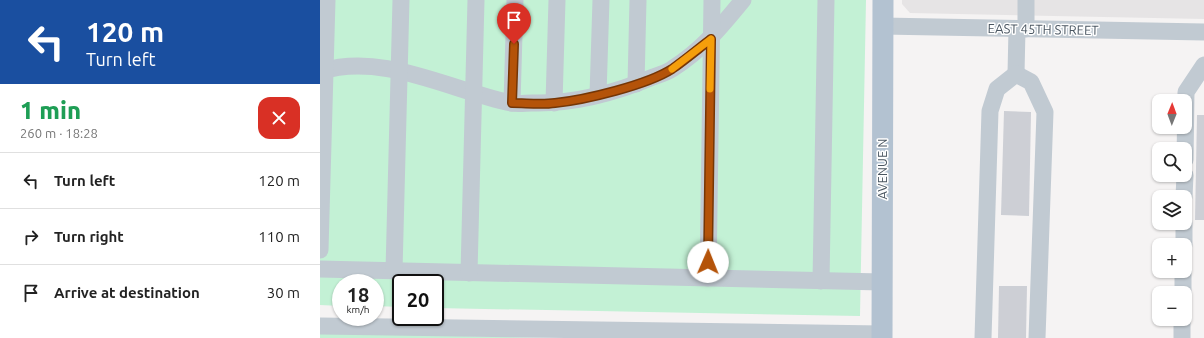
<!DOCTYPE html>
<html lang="en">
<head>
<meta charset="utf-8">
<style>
	body { margin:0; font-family:Ubuntu,sans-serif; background:#f2f2f2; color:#222; height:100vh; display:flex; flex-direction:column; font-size:15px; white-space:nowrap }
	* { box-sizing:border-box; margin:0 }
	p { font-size:13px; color:#767676 }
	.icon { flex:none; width:22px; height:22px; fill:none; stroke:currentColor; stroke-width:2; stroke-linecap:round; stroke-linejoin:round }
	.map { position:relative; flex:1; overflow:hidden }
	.panel { display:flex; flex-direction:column; background:#fff; width:320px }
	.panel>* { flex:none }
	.guide { background:#1a4fa0; color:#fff; overflow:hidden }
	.needle { width:26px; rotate:1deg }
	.buttons { position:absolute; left:832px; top:94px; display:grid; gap:8px }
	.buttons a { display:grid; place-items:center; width:40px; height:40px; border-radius:8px; background:#fff; box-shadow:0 1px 3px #0004; font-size:20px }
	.speed { position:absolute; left:12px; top:274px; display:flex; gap:8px; font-size:20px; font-weight:700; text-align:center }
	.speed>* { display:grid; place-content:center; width:52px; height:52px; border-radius:50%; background:#fff; box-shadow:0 1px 3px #0004; line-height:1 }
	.speed small { font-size:10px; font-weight:400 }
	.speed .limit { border:2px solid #111; border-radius:6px; background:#fff; color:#111 }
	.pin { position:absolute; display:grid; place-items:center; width:34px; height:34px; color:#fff; margin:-41px -17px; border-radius:50% 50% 50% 0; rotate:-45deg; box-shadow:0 0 4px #0007 }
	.pin .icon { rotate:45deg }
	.me { position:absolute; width:44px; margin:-22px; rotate:1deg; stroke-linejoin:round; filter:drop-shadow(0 0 3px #0008) }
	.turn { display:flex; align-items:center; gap:14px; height:84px; padding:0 20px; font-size:18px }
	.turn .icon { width:52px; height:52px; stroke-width:2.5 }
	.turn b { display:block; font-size:28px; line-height:34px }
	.round { display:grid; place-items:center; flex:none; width:42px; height:42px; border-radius:12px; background:#f2f2f2 }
	.overview { display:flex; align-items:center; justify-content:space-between; height:68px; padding:0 20px }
	h1 { font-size:24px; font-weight:800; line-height:30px; color:#1e9e55 }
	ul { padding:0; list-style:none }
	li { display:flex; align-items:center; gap:12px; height:56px; padding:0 20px; border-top:1px solid #e0e0e0 }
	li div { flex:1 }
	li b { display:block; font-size:15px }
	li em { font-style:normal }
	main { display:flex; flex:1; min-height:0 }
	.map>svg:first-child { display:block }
	.education { fill:#e6e4e5 }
	.green { fill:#c3f1d5 }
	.building { fill:#cdcfd5 }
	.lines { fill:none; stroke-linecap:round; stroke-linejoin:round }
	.minor { stroke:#c1cad2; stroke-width:17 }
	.major { stroke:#b3c2d1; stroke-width:21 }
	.route-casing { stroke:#753606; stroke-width:10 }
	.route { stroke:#b45309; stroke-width:7 }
	.slow { stroke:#f59e0b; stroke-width:7 }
	.labels { text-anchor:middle; stroke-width:3; stroke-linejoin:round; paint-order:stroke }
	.street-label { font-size:13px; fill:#4a5661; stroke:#fff }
</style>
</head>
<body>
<main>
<section class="panel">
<div class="guide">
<div class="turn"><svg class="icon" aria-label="left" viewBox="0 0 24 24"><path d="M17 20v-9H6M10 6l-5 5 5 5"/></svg><div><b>120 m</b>Turn left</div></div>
</div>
<div class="overview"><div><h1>1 min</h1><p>260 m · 18:28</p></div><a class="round" style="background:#d93025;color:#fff"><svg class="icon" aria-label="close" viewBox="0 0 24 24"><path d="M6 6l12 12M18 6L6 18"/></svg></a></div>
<ul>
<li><svg class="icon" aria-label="left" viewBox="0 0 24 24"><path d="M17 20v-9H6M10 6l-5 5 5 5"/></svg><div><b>Turn left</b></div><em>120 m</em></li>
<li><svg class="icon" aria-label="right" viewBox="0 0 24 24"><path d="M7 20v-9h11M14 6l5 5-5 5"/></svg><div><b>Turn right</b></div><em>110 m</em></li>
<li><svg class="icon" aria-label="arrive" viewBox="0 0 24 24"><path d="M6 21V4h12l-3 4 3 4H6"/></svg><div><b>Arrive at destination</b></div><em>30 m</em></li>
</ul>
</section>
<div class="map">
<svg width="884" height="338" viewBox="0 0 884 338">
	<rect width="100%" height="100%" fill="#f5f3f3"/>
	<polygon class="education" points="582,0 884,0 884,19 590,13 582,4"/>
	<g class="green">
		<polygon points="0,0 546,0 540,316 115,308 115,283 81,283 81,307 55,306 55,283 21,283 21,306 0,305"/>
		<polygon points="0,333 232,338 0,338"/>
	</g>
	<g class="building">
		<polygon points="684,111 711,112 709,216 681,215"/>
		<polygon points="877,115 884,115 884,220 875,220"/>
		<polygon points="679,286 707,286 706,338 678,338"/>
	</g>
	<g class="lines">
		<g class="minor">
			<polyline points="562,26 884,32"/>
			<polyline points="706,29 706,0"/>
			<path d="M0,72C61,51 132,91 191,103C198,104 206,103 212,103C253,104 295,93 333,77C339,75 346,73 352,69C382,50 401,27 423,0"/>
			<polyline points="696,74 697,29"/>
			<polyline points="316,84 318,0"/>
			<polyline points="278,95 281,0"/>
			<polyline points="192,103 195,0"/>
			<polyline points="234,103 237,0"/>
			<polyline points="865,160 866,92 884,65"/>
			<polyline points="864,197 865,175"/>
			<polyline points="864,245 864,223"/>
			<polyline points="0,250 7,0"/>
			<polyline points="0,269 562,282"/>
			<polyline points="74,271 81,0"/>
			<polyline points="149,273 156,0"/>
			<polyline points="388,278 392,0"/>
			<polyline points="501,281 506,0"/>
			<polyline points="863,293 863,271"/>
			<polyline points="0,326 562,334"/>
			<polyline points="663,338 670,111 677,89 696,74 711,82 725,112 717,338"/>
			<polyline points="862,338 862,319"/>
		</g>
		<polyline class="major" points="562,338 563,0"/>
	</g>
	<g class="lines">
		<defs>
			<path id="route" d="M194,44L192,103C206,103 221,105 235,103C265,100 327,85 352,69C365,60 378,49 391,39L388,262"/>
		</defs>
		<use href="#route" class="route-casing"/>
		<use href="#route" class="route"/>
		<polyline class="slow" points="352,69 391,39 390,89"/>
	</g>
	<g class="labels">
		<g class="street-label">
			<text transform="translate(723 29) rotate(1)" y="5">EAST 45TH STREET</text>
			<text transform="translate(562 169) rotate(-90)" y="5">AVENUE N</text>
		</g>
	</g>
</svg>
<div class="buttons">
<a><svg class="needle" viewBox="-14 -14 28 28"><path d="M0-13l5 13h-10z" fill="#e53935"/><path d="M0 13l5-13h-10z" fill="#767676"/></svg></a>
<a><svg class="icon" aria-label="search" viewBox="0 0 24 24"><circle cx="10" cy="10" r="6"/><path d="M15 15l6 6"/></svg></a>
<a><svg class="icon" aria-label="layers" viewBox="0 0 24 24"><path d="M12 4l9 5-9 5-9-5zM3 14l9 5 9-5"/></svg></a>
<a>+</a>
<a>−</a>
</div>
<div class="speed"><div>18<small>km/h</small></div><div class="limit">20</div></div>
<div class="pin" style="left:194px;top:44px;background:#d93025"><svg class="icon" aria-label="arrive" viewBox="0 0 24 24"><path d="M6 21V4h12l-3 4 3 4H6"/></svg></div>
<svg class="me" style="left:388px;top:262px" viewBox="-20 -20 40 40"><circle r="19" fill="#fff"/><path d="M0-13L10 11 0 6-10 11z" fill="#b45309"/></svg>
</div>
</main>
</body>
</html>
